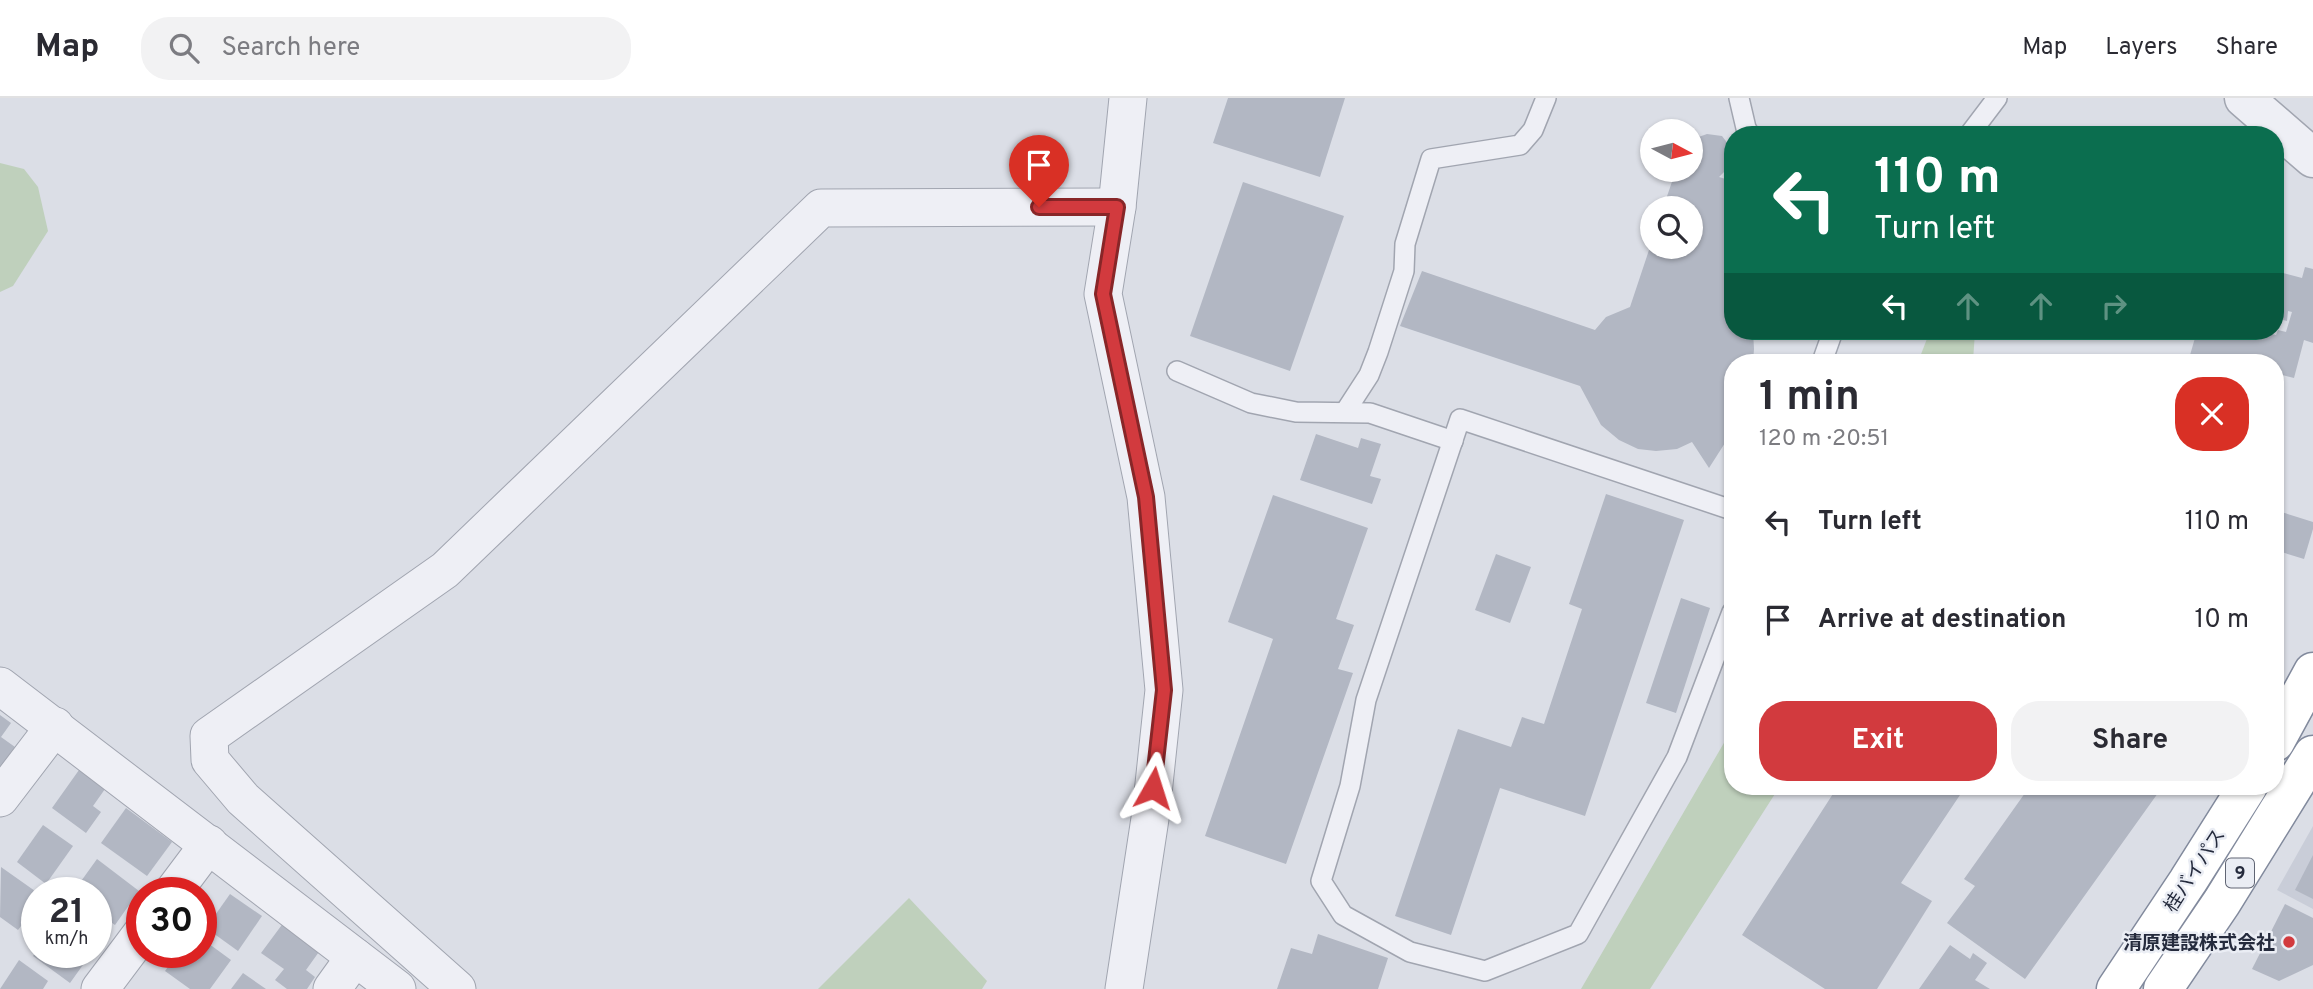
<!DOCTYPE html>
<html lang="en">
<head>
<meta charset="utf-8">
<style>
	body { margin:0; font-family:Overpass,"Noto Sans JP",sans-serif; background:#f2f2f3; color:#2b2b33; height:100vh; display:flex; flex-direction:column; font-size:26px; white-space:nowrap }
	* { box-sizing:border-box; margin:0 }
	p { font-size:23px; color:#7c7c81 }
	.icon { flex:none; width:38px; height:38px; fill:none; stroke:currentColor; stroke-width:2; stroke-linecap:round; stroke-linejoin:round }
	.map { position:relative; flex:1; overflow:hidden }
	.side { position:absolute; left:1724px; top:256px; width:560px; height:441px; display:flex; flex-direction:column; background:#fff; border-radius:28px; box-shadow:0 2px 5px #0004 }
	.side>* { flex:none }
	.guide { position:absolute; left:1724px; top:28px; width:560px; height:214px; border-radius:28px; box-shadow:0 2px 5px #0004; background:#0b6e4f; color:#fff; overflow:hidden }
	.needle { width:46px; rotate:97deg }
	.controls { position:absolute; left:1640px; top:21px; display:grid; gap:14px }
	.controls a { display:grid; place-items:center; width:63px; height:63px; border-radius:50%; background:#fff; box-shadow:0 2px 5px #0004; font-size:35px }
	.speed { position:absolute; left:21px; top:779px; display:flex; gap:14px; font-size:35px; font-weight:700; text-align:center }
	.speed>* { display:grid; place-content:center; width:91px; height:91px; border-radius:50%; background:#fff; box-shadow:0 2px 5px #0004; line-height:1 }
	.speed small { font-size:18px; font-weight:400 }
	.speed .limit { border:10px solid #d22; background:#fff; color:#111 }
	.pin { position:absolute; display:grid; place-items:center; width:60px; height:60px; color:#fff; margin:-72px -30px; border-radius:50% 50% 50% 0; rotate:-45deg; box-shadow:0 0 7px #0007 }
	.pin .icon { rotate:45deg }
	.me { position:absolute; width:77px; margin:-38px; rotate:6deg; stroke-linejoin:round; filter:drop-shadow(0 0 5px #0008) }
	.turn { display:flex; align-items:center; gap:24px; height:147px; padding:0 35px; font-size:32px }
	.turn .icon { width:91px; height:91px; stroke-width:2.5 }
	.turn b { display:block; font-size:49px; line-height:60px }
	.lanes { display:flex; align-items:center; height:66px; padding:0 35px; background:#0003; justify-content:center; gap:35px; direction:ltr }
	.lanes .off { opacity:.35 }
	.round { display:grid; place-items:center; flex:none; width:74px; height:74px; border-radius:28px; background:#f2f2f3 }
	.head { display:flex; align-items:center; justify-content:space-between; height:119px; padding:0 35px }
	h1 { font-size:42px; font-weight:700; line-height:52px }
	.primary-button { display:flex; gap:14px; margin-top:auto; padding:14px 35px }
	.primary-button a { flex:1; height:80px; border-radius:28px; background:#d23a3e; color:#fff; font-size:28px; font-weight:700; line-height:80px; text-align:center }
	.primary-button a+a { background:#f2f2f3; color:#2b2b33 }
	ul { padding:0; list-style:none }
	li { display:flex; align-items:center; gap:21px; height:98px; padding:0 35px }
	li div { flex:1 }
	li b { display:block; font-size:26px }
	li em { font-style:normal }
	header { display:flex; align-items:center; gap:42px; box-sizing:border-box; height:98px; padding:0 35px; background:#fff; border-bottom:2px solid #e1e1e2 }
	header strong { font-size:33px }
	nav { display:flex; gap:38px; margin-inline-start:auto; font-size:24px }
	.search { width:490px; height:63px; background:#f2f2f3; display:flex; align-items:center; gap:18px; box-sizing:border-box; padding:0 24px; border-radius:28px; color:#7c7c81; font-size:26px }
	.map>svg:first-child { display:block }
	.built { fill:#c9cdd8 }
	.green { fill:#bfd0bc }
	.building { fill:#b2b7c3 }
	.lines { fill:none; stroke-linecap:round; stroke-linejoin:round }
	.service-casing { stroke:#a1a5b0; stroke-width:22 }
	.minor-casing { stroke:#a1a5b0; stroke-width:39 }
	.tertiary-casing { stroke:#a1a5b0; stroke-width:41 }
	.trunk-casing { stroke:#828a9d; stroke-width:41 }
	.service { stroke:#eeeff5; stroke-width:19 }
	.minor { stroke:#eeeff5; stroke-width:37 }
	.tertiary { stroke:#eeeff5; stroke-width:38 }
	.trunk { stroke:#fff; stroke-width:38 }
	.route-casing { stroke:#882628; stroke-width:18 }
	.route { stroke:#d23a3e; stroke-width:12 }
	.poi-dot { fill:#d23a3e; stroke:#eaedf4; stroke-width:2.5 }
	.labels { text-anchor:middle; stroke-width:5; stroke-linejoin:round; paint-order:stroke }
	.shield { fill:#eaedf4; stroke:#606574; stroke-width:2 }
	.shield-label { font-size:18px; font-weight:bold; fill:#252b3d }
	.street-label { font-size:19px; fill:#252b3d; stroke:#eaedf4 }
	.poi-label { font-size:19px; font-weight:bold; fill:#252b3d; stroke:#eaedf4; text-anchor:end }
</style>
</head>
<body>
<header>
<strong>Map</strong>
<div class="search"><svg class="icon" aria-label="search" viewBox="0 0 24 24"><circle cx="10" cy="10" r="6"/><path d="M15 15l6 6"/></svg>Search here</div>
<nav><a>Map</a><a>Layers</a><a>Share</a></nav>
</header>
<div class="map">
<svg width="2313" height="891" viewBox="0 0 2313 891">
	<rect width="100%" height="100%" fill="#dbdee6"/>
	<polygon class="built" points="2313,728 2313,811 2277,792"/>
	<g class="green">
		<polygon points="0,65 24,71 38,89 48,133 13,188 0,194"/>
		<polygon points="1930,233 1975,233 1973,264 1918,264"/>
		<polygon points="1732,631 1732,688 1780,688 1650,891 1581,891"/>
		<polygon points="909,800 987,883 982,891 818,891"/>
	</g>
	<g class="building">
		<polygon points="1228,0 1345,0 1320,79 1213,45"/>
		<polygon points="1707,36 1722,38 1732,51 1730,68 1719,79 1732,83 1732,233 1753,233 1754,251 1753,264 1732,264 1732,334 1709,370 1692,344 1677,351 1656,353 1638,351 1619,342 1601,327 1580,288 1400,228 1422,173 1595,232 1606,219 1630,209 1650,149 1690,149 1690,110 1663,110 1676,72 1690,72 1690,42"/>
		<polygon points="1243,84 1344,118 1290,273 1190,238"/>
		<polygon points="2305,169 2313,171 2313,245 2304,242 2294,280 2275,275 2275,264 2188,264 2197,233 2260,233 2276,237 2278,232 2286,234 2292,214 2288,213 2287,223 2275,220 2275,173 2302,180"/>
		<polygon points="1316,336 1358,350 1361,340 1381,346 1370,378 1381,381 1372,406 1300,382"/>
		<polygon points="1606,396 1684,422 1585,718 1500,690 1451,837 1395,818 1458,631 1511,649 1522,619 1544,626 1582,511 1569,506"/>
		<polygon points="1273,397 1368,430 1336,521 1354,527 1338,571 1353,575 1286,766 1205,738 1273,541 1228,524"/>
		<polygon points="2275,412 2313,424 2313,431 2304,461 2275,452"/>
		<polygon points="1496,456 1531,469 1510,525 1475,512"/>
		<polygon points="1681,500 1710,510 1676,615 1646,605"/>
		<polygon points="0,617 11,625 1,639 15,649 0,669"/>
		<polygon points="79,672 105,691 93,708 101,714 86,735 52,710"/>
		<polygon points="1838,688 1966,688 1901,785 1932,803 1877,891 1825,891 1742,837"/>
		<polygon points="2030,688 2163,688 2025,881 1947,825 1975,788 1964,781"/>
		<polygon points="126,710 172,744 147,778 101,745"/>
		<polygon points="43,727 73,748 46,786 17,764"/>
		<polygon points="2313,757 2313,801 2295,792"/>
		<polygon points="97,761 139,793 115,827 96,814 96,794 91,794 79,786"/>
		<polygon points="1,769 35,793 33,797 37,799 37,807 18,832 0,819"/>
		<polygon points="230,796 262,818 238,853 206,830"/>
		<polygon points="2285,806 2313,820 2313,867 2279,883 2252,871"/>
		<polygon points="284,824 321,851 306,872 315,879 307,891 287,891 275,882 284,871 261,855"/>
		<polygon points="1318,836 1388,860 1378,891 1277,891 1291,850 1312,856"/>
		<polygon points="201,840 231,862 210,891 190,891 165,873 179,854 201,854"/>
		<polygon points="1950,847 1970,861 1973,855 1987,865 1975,882 1990,891 1919,891"/>
		<polygon points="36,854 77,854 75,856 85,864 70,885 33,858"/>
		<polygon points="19,862 48,883 43,891 0,891"/>
		<polygon points="243,875 266,891 231,891"/>
	</g>
	<g class="lines">
		<defs>
			<g id="service">
				<polyline points="1739,0 1746,30 1750,37"/>
				<polyline points="1969,37 1997,0"/>
				<polyline points="1822,264 1833,233"/>
				<polyline points="1177,273 1251,305 1296,314 1370,315 1453,343"/>
				<polyline points="1345,314 1369,277 1378,254 1404,173 1405,146 1431,61 1520,47 1533,32 1546,0"/>
				<polyline points="1732,412 1460,321 1366,602 1350,688 1321,783 1343,817 1410,854 1485,873 1578,836 1677,659 1732,514"/>
			</g>
			<g id="minor">
				<polyline points="0,588 397,891"/>
				<polyline points="0,700 55,628"/>
				<polyline points="173,794 209,746"/>
				<polyline points="100,891 142,835"/>
				<polyline points="332,891 355,859"/>
				<polyline points="457,891 243,701 210,662 209,638 445,472 821,110 1117,109"/>
				<polyline points="1124,891 1151,714 1164,592 1146,399 1103,196 1117,109 1128,0"/>
			</g>
			<polyline id="tertiary" points="2244,0 2313,60"/>
			<g id="trunk">
				<polyline points="2275,644 2313,574"/>
				<polyline points="2116,891 2188,783 2248,688"/>
				<polyline points="2163,891 2222,804 2313,657"/>
			</g>
		</defs>
		<use href="#service" class="service-casing"/>
		<use href="#minor" class="minor-casing"/>
		<use href="#tertiary" class="tertiary-casing"/>
		<use href="#trunk" class="trunk-casing"/>
		<use href="#service" class="service"/>
		<use href="#minor" class="minor"/>
		<use href="#tertiary" class="tertiary"/>
		<use href="#trunk" class="trunk"/>
	</g>
	<g class="lines">
		<defs>
			<polyline id="route" points="1039,109 1117,109 1103,196 1146,399 1164,592 1153,690"/>
		</defs>
		<use href="#route" class="route-casing"/>
		<use href="#route" class="route"/>
	</g>
	<circle class="poi-dot" cx="2289" cy="844" r="7"/>
	<g class="labels">
		<rect class="shield" x="2226" y="760.5" width="28" height="29" rx="5"/>
		<g class="shield-label">
			<text x="2240" y="781">9</text>
		</g>
		<g class="street-label">
			<text transform="translate(2194 772) rotate(-57)" y="7">桂バイパス</text>
		</g>
		<g class="poi-label">
			<text x="2275" y="851">清原建設株式会社</text>
		</g>
	</g>
</svg>
<div class="controls">
<a><svg class="needle" viewBox="-14 -14 28 28"><path d="M0-13l5 13h-10z" fill="#e53935"/><path d="M0 13l5-13h-10z" fill="#7c7c81"/></svg></a>
<a><svg class="icon" aria-label="search" viewBox="0 0 24 24"><circle cx="10" cy="10" r="6"/><path d="M15 15l6 6"/></svg></a>
</div>
<div class="speed"><div>21<small>km/h</small></div><div class="limit">30</div></div>
<div class="pin" style="left:1039px;top:109px;background:#d93025"><svg class="icon" aria-label="arrive" viewBox="0 0 24 24"><path d="M6 21V4h12l-3 4 3 4H6"/></svg></div>
<svg class="me" style="left:1153px;top:690px" viewBox="-20 -20 40 40"><path d="M0-17L14 15 0 8-14 15z" fill="#d23a3e" stroke="#fff" stroke-width="4"/></svg>
<div class="guide">
<div class="turn"><svg class="icon" aria-label="left" viewBox="0 0 24 24"><path d="M17 20v-9H6M10 6l-5 5 5 5"/></svg><div><b>110 m</b>Turn left</div></div>
<div class="lanes"><svg class="icon" aria-label="left" viewBox="0 0 24 24"><path d="M17 20v-9H6M10 6l-5 5 5 5"/></svg><svg class="icon off" aria-label="ahead" viewBox="0 0 24 24"><path d="M12 20V5M6 11l6-6 6 6"/></svg><svg class="icon off" aria-label="ahead" viewBox="0 0 24 24"><path d="M12 20V5M6 11l6-6 6 6"/></svg><svg class="icon off" aria-label="right" viewBox="0 0 24 24"><path d="M7 20v-9h11M14 6l5 5-5 5"/></svg></div>
</div>
<section class="side">
<div class="head"><div><h1>1 min</h1><p>120 m · 20:51</p></div><a class="round" style="background:#d93025;color:#fff"><svg class="icon" aria-label="close" viewBox="0 0 24 24"><path d="M6 6l12 12M18 6L6 18"/></svg></a></div>
<ul>
<li><svg class="icon" aria-label="left" viewBox="0 0 24 24"><path d="M17 20v-9H6M10 6l-5 5 5 5"/></svg><div><b>Turn left</b></div><em>110 m</em></li>
<li><svg class="icon" aria-label="arrive" viewBox="0 0 24 24"><path d="M6 21V4h12l-3 4 3 4H6"/></svg><div><b>Arrive at destination</b></div><em>10 m</em></li>
</ul>
<div class="primary-button"><a>Exit</a><a>Share</a></div>
</section>
</div>
</body>
</html>
